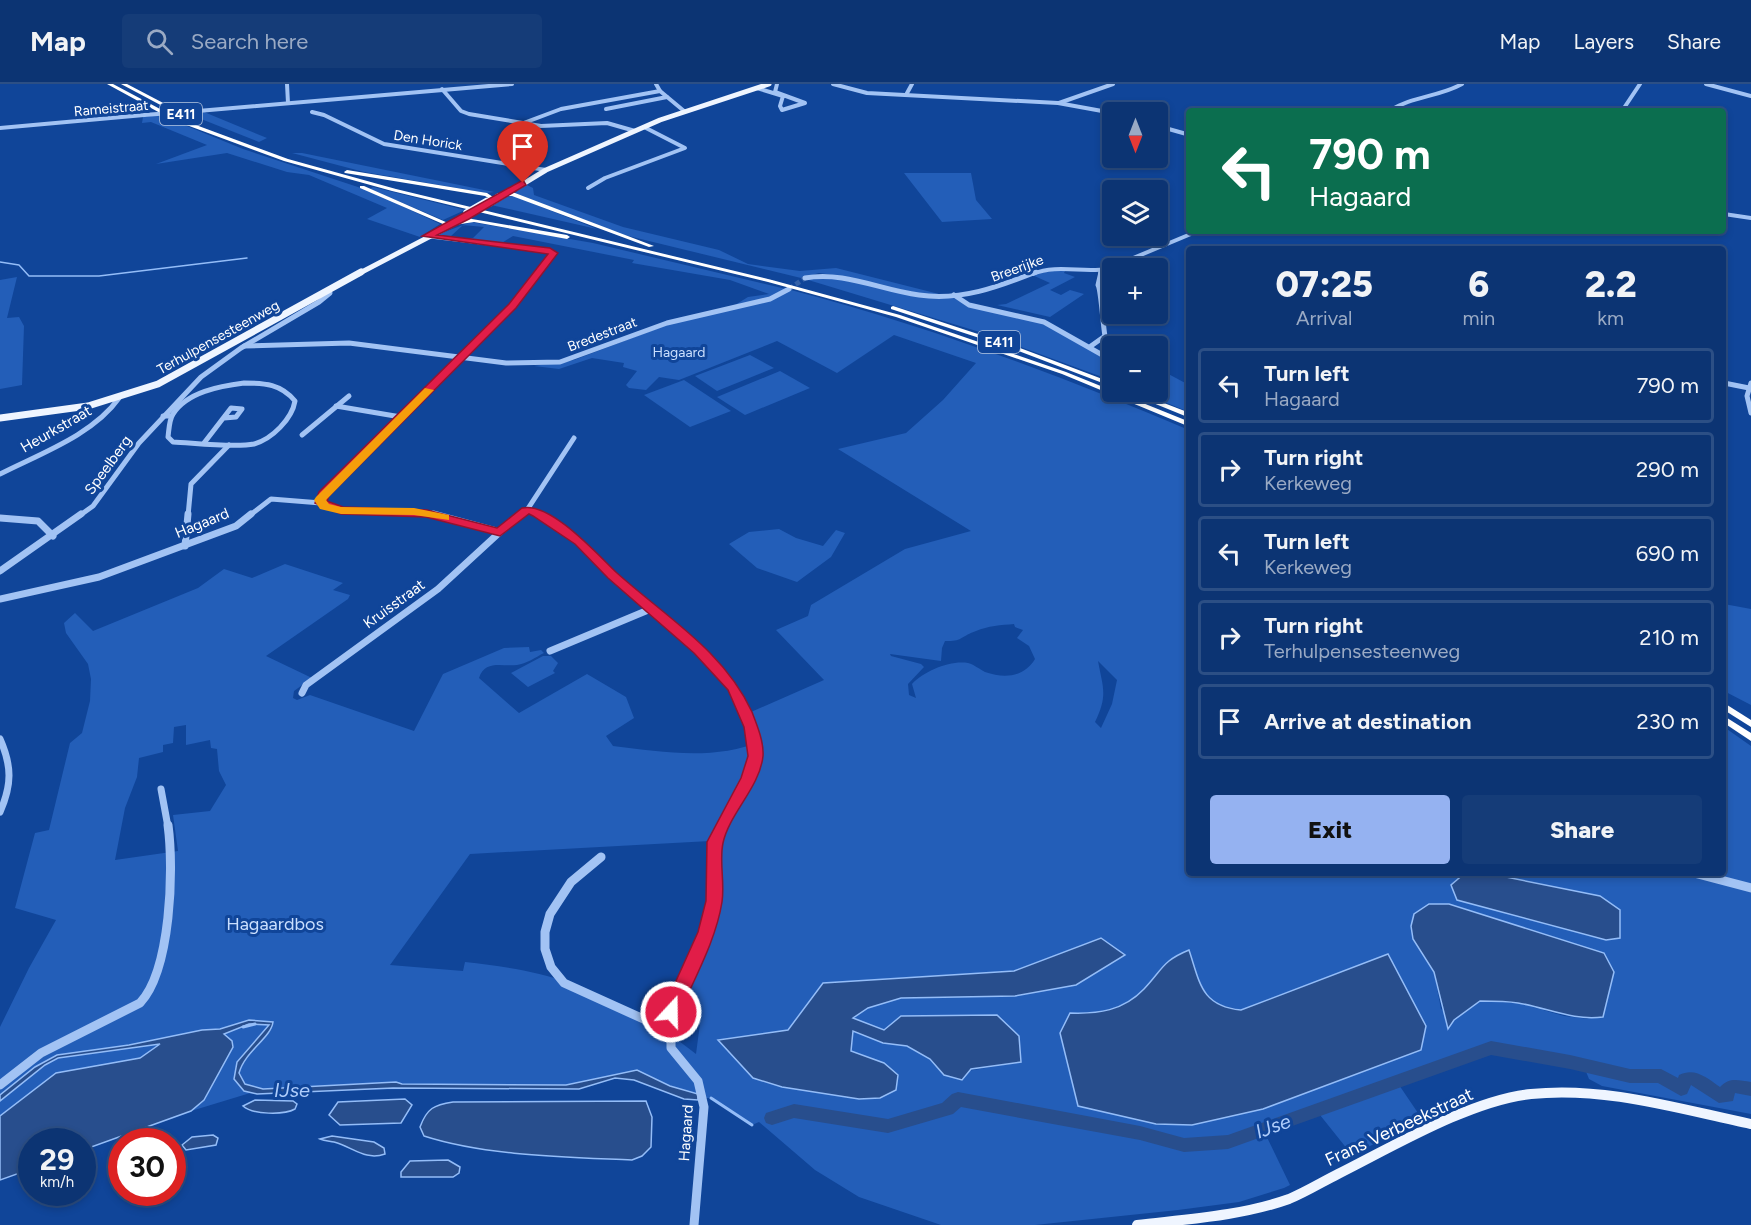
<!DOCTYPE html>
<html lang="en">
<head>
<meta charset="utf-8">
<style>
	body { margin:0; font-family:Figtree,sans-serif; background:#153c78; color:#f1f3f6; height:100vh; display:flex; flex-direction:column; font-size:22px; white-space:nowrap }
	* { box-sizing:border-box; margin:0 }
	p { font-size:20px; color:#9aaac4 }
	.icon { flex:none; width:33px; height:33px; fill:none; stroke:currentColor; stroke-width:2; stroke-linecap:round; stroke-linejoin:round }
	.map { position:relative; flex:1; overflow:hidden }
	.side { position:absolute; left:1186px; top:162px; width:540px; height:630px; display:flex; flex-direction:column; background:#0c3473; border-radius:6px; box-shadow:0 3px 9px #0003,0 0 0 2px #2c4f85 }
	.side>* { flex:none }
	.hud { position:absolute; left:1186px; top:24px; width:540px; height:126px; border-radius:6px; box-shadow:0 3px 9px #0003,0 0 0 2px #2c4f85; background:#0b6e4f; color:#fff; overflow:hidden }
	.needle { width:39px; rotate:180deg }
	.controls { position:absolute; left:1102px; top:18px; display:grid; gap:12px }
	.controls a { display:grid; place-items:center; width:66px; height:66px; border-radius:6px; background:#0c3473; box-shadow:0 3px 9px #0003,0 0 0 2px #2c4f85; font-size:30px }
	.speed { position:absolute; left:18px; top:1044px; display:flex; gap:12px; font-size:30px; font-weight:700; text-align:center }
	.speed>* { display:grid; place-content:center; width:78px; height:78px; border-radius:50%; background:#0c3473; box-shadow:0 3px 9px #0003,0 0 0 2px #2c4f85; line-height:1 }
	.speed small { font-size:15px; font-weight:400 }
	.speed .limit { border:9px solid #d22; background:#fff; color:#111 }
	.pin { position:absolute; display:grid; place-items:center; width:51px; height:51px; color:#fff; margin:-62px -26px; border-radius:50% 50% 50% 0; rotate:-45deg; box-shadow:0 0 6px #0007 }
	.pin .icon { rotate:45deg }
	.me { position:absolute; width:66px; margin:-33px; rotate:21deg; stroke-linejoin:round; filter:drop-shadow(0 0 4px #0008) }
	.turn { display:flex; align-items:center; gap:21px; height:126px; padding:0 24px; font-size:27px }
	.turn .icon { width:78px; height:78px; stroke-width:2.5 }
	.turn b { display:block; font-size:42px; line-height:51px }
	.eta { display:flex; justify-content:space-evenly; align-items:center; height:102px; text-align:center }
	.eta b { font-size:36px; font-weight:800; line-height:42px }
	.primary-button { display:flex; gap:12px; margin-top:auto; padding:12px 24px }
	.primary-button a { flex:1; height:69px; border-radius:6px; background:#95b2f1; color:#111; font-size:24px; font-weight:800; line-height:69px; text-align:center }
	.primary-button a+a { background:#153c78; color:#f1f3f6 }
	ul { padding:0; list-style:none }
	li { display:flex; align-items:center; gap:18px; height:75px; margin:0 12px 9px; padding:0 12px; border:3px solid #2c4f85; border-radius:6px }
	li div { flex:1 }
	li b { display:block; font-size:22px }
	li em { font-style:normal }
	header { display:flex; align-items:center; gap:36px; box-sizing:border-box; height:84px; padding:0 30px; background:#0c3473; border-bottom:2px solid #2c4f85 }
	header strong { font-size:28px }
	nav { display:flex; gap:33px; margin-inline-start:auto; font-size:21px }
	.search { width:420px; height:54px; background:#153c78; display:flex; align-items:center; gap:15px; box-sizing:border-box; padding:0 21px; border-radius:6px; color:#9aaac4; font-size:22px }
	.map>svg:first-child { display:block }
	.green { fill:#235eb8; fill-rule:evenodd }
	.water { fill:#284e8d; stroke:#94bdf8; stroke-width:1.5 }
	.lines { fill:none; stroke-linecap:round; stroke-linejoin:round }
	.stream-far1 { stroke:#94bdf8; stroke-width:1.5 }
	.stream { stroke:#94bdf8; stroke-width:3 }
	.river { fill:#284e8d; fill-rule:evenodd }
	.minor-tunnel { stroke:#3461a8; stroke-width:5; stroke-dasharray:5 3; stroke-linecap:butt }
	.minor-far3 { stroke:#a2c3f4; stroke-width:4 }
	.minor-far2 { stroke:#a2c3f4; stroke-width:5 }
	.minor-far1 { stroke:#a2c3f4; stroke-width:7 }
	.minor { stroke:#a2c3f4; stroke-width:9 }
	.major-far2 { stroke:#eff5ff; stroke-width:5 }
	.major-far1 { stroke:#eff5ff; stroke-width:7 }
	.major { stroke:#eff5ff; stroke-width:10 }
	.highway { fill:#fff; fill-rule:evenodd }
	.minor-bridge { stroke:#a2c3f4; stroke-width:4 }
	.major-bridge { stroke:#eff5ff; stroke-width:5 }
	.route { fill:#e11d48; stroke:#92132f; stroke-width:1.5 }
	.slow { fill:#f59e0b }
	.labels { text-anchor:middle; stroke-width:6; stroke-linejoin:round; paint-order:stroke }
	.far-street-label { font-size:14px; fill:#fff; stroke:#104599 }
	.shield { fill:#104599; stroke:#b7c7e0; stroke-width:1.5 }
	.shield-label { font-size:14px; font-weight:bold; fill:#fff }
	.far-park-label { font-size:14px; fill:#cadffe; stroke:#104599 }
	.street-label { font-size:15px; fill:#fff; stroke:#104599 }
	.near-park-label { font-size:18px; fill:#cadffe; stroke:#104599 }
	.near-street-label { font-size:18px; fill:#fff; stroke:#104599 }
	.near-water-label { font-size:20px; font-style:italic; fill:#afcdfb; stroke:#104599 }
</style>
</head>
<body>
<header>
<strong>Map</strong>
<div class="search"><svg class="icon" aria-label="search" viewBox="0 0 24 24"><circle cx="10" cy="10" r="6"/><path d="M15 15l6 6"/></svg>Search here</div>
<nav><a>Map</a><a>Layers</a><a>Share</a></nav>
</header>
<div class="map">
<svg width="1751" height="1141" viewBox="0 0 1751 1141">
	<rect width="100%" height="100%" fill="#104599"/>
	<g class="green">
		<polygon points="204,28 267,54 259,58 186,29"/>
		<polygon points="160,31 243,65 370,107 440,140 420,153 367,135 387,124 309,91 287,88 227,69 156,80 207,61 151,38 142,39 143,33"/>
		<polygon points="292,69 302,69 494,108 486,109 364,88"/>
		<polygon points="904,89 971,89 976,116 992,135 942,138"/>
		<polygon points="525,100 533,104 534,111 623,143 719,166 748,180 800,187 836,184 943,211 926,211 833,191 819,189 801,194 616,149 515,109"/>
		<polygon points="373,103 465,126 443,136 370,105"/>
		<polygon points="509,111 514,112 597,145 491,121"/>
		<polygon points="471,138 593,159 786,205 774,213 735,221 748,213 769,210 730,196 632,179 634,176 513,152 500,160 462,156 465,154 473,154 484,143 463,141 451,152 458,153 456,155 434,152"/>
		<polygon points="1066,185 1064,189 1075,193 1050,206 1061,211 1070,206 1084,210 1050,233 997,221 1006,220 1050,199 1030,190"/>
		<polygon points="825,191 919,213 952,213 959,217 1040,237 1113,279 1113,297 983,249 805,195"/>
		<polygon points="17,193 7,234 19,233 24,242 22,301 0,305 0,196"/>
		<path d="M791,206C928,242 1059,291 1189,346L1190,789H1465L1451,801L1457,816L1606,856L1619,854L1620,826L1600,812L1486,789H1724V643L1751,662V1030L1602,1002L1589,995L1583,980L1491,964L1397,998L1418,1029V1038L1352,1071L1316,1026L1263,1045L1290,1101L1284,1104L1239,1118L1178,1126L1035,1141H941L859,1113L815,1086L759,1038L752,1041L711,1014H696L652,993L612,994L575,1003L257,1007L191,1027L204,1016L232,957L224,951L215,950L162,959L140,974L56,989L0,1032V943L29,884L56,836L15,824L35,749L49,746L70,659L82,649L90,617L91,595L88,580L66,549L64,539L75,529L93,547L198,504L224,485L252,494L285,480L343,499L333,506L350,511L348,515L266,572L312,594L294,607L293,614L297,616L310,611L414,647L443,590L504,564L529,563L530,568L541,566L544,569C536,573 526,580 517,581C503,583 485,575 479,594L519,629L587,590L626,613L634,634L606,652L613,662C663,668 713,677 762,657L751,628L824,596L776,546L808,532L811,521L905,465L971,447L838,365L906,349L943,316L976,279L894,251L837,289L777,257L679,296L659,293L646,306L629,304L626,301L637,287L623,283L624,279L592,274L559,285L534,282L574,276L669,240L762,218ZM1014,540L1015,543L1023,546L1017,554L1029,562L1035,575C1024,593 1005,595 985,588C979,585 975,581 968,579C950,576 924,587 912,600L916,614L909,611L908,600L924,583L921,580L891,572L890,570L941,577L942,564L945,557C962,558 961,552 976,547C988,542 1001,541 1014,540ZM1098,577L1117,596L1112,620L1101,644L1095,638C1108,611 1103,604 1098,577ZM186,641V661L210,656L211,664L217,665L219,687L226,701L210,727L173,731L178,767L115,776L125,724L137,693L139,674L163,668V661L173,659L174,643ZM710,757C723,800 693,880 670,916L701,932L696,970L675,954L571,899C535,887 502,882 465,878L463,887L390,881L470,770ZM1101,854L1124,872L1076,901L1015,912L901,914L868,924L852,934L884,946L1021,978L944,991L930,975L907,962L883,959L857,947H853L851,967L884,979L730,954L788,947L823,899L1014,887ZM1413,855L1589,935L1564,932L1519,919L1480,917L1454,936L1441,925L1434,888ZM1189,867L1203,909L1216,920L1241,926L1388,870L1426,942L1421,966L1263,1025L1070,929C1098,930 1123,927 1144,905C1163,885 1161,877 1189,867Z"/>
		<polygon points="750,271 774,284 717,307 695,292"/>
		<polygon points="1159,285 1189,301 1189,328 1140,308 1158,308"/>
		<polygon points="780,287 810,304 745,331 717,313"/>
		<polygon points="684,296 731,327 690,343 644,311"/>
		<polygon points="779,445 796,454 823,462 836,446 845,449 831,473 797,498 757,484 729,460 749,448"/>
		<polygon points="1724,520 1751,525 1751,621 1724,607"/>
		<polygon points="543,572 551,572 558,579 553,587 555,589 528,603 511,589"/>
	</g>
	<g class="water">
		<polygon points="1465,789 1486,789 1600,812 1620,826 1620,854 1606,856 1457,816 1451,801"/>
		<path d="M1429,820H1449L1604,869L1614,888L1603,933C1573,937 1548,924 1518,919C1506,917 1493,917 1480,917L1454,936L1448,945L1434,888L1413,855L1411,842L1414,830Z"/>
		<polygon points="1101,854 1125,871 1076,901 1015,912 901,914 868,924 853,934 884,946 901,932 997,931 1019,952 1021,978 971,985 962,996 944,991 930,975 907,962 883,959 853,947 851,967 884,979 898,991 896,1006 880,1014 859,1015 782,1003 753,994 718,956 788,946 823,899 1014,887"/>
		<path d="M1189,866C1200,899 1201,922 1241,926L1388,870L1426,942L1421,966L1263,1025L1192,1041L1156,1040L1078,1022L1060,949L1070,929C1098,930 1123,927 1144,905C1163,885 1162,877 1189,866Z"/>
		<path d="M249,936L273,938C271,954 245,967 239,989L245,1000L263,1005L396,998L402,1000L566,1001L637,986L670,1002L698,1010V1016L684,1015L634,996L615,994L579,1005L393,1004L257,1010L244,1007L234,995L237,978L269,941L249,940L224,950L232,957L233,963L204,1016L191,1027L83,1066L82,1058H32L31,1085L0,1096V1032L56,989L140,974L160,960L58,974L45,981L0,1017V1011L35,983L57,971L129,961L202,946L220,945Z"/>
		<polygon points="405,1015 412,1021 401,1039 340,1041 329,1031 338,1018"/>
		<path d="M255,1016L293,1017L297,1020L295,1025C284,1031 253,1031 243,1022Z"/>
		<path d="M646,1017L652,1033L651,1063L642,1072L632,1076C566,1073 486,1072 424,1052L420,1043C427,1024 434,1021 453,1018Z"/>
		<polygon points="213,1051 218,1054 216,1061 186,1066 182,1061 192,1053"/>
		<path d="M332,1052L374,1058L384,1064L385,1070C365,1077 353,1063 334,1058C330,1057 325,1057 320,1055Z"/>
		<polygon points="448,1076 460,1083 459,1089 453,1093 401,1093 401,1088 410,1077"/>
	</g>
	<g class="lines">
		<polyline class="stream-far1" points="0,178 19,181 29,192 99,192 247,174"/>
		<g class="stream">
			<polyline points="243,943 255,940"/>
			<polyline points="711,1014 752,1041"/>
		</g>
		<path class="river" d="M1491,957L1570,971L1630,985H1661L1678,994L1679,991C1695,983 1707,994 1720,1003C1729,993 1738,996 1751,998V1012L1735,1009L1733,1017L1719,1019L1691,1001L1687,1010L1681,1012L1658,999H1630L1570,985L1491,971L1228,1065L1184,1068L1140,1056L961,1023L953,1030L888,1049L794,1034L772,1041L766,1039L764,1034L766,1029L794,1020L888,1035L942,1019L952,1010L958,1008L1140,1042L1184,1054L1228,1051Z"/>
		<polyline class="minor-tunnel" points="789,205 805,194"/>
		<g class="minor-far3">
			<polyline points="287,0 288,19"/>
			<polyline points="656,0 660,7 684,27"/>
			<polyline points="833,0 867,9 1058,19 1113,29"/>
			<polyline points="1706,0 1751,12"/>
			<polyline points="757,4 783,12 780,22 782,26 805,19 775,8 777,0"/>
			<polyline points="442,5 461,27 469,30 541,42 607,39 635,47"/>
			<polyline points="906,11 912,0"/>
			<polyline points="1059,19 1113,0"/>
			<polyline points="606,25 667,13"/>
			<polyline points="198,27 512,0"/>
			<path d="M1389,27C1412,12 1439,13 1462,0"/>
			<polyline points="1622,27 1640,0"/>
			<polyline points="312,28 324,31 384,60 546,86"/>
			<polyline points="1158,42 1190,51"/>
			<polyline points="0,44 144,31"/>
			<polyline points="508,45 561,25 660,7"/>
			<polyline points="588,104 605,94 685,64 644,43"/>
			<polyline points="1724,130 1751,134"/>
			<polyline points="426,152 551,167 553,169 537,190"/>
			<path d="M1033,190C1057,180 1082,189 1107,185L1198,147"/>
			<polyline points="1100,190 1101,186"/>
		</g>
		<g class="minor-far2">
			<path d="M805,194C844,187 880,206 919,211C961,217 998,203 1036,188"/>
			<polyline points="954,211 969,221 1044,238 1113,277"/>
			<polyline points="244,262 349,259 506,279 560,278 667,239 770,215 789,205"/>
			<path d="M1091,262L1105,252C1103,242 1101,206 1098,201L1101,188"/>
			<path d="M244,299C265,299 281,300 295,317C292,335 272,355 254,360C235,364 194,359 173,358L168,353C169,346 169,336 173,330C187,308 220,302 244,299Z"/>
			<polyline points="1724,299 1749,304"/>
			<polyline points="1751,299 1747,312 1751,329"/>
			<polyline points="336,322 401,333"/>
			<polyline points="163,332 171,332"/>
			<polyline points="302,351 349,312"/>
			<polyline points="204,359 231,324 242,325 236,333 224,334"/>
			<path d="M0,390C39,370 93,351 119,314"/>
			<polyline points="321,419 323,411 513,222 539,188"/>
			<polyline points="527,426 542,432"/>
			<polyline points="79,432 93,422 139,359 201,293 241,264 319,218 330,209 329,206"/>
			<polyline points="188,432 191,400 229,361"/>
			<polyline points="249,432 271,415 321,419 341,427 427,429 438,432"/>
			<polyline points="520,432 527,426 574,354"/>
		</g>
		<g class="minor-far1">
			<polyline points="433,430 500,448 522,430"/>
			<polyline points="539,430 571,451 612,491 699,565 734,605 751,643 756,672 749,694 723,743"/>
			<polyline points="0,434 38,437 53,452"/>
			<polyline points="185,462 188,430"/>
			<polyline points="0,487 81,430"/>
			<polyline points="0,515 99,493 236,442 251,430"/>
			<polyline points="550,567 653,524"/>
			<polyline points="302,609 306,601 438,505 500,448"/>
			<path d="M0,655C12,682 12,701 0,728"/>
			<polyline points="161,705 168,743"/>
		</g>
		<g class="minor">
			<polyline points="601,773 571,798 550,830 545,848 545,865 551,883 564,899 670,947"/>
			<polyline points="1694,789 1751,804"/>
			<path d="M0,1001L41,969L140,919C171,886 174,785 168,741"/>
			<polyline points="694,1141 704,1023 698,997 671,964 671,928 707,848 714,817 715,758 724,741"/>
		</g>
		<g class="major-far2">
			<polyline points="490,120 546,86 660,36 769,0"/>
			<polyline points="358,190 471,131"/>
		</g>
		<polyline class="major-far1" points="0,334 88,322 158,300 361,188"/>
		<path class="major" d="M1137,1141C1188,1135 1241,1132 1289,1115C1306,1108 1322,1098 1338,1090C1392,1063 1471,1016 1531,1010C1604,1002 1679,1025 1751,1040"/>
		<g class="highway">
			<polygon points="107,0 113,0 177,34 288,75 396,105 772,196 900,231 1066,288 1190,338 1190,343 1062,290 896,233 768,198 392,107 284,77 173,36"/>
			<polygon points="121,0 127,0 188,32 183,33"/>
			<polygon points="347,86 487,109 496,115 492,121 490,122 487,120 490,115 485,112 345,89 344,88"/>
			<polygon points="360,102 364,102 448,139 443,140 360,104"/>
			<polygon points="498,109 515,109 654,162 649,163 512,112 496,112 495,111"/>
			<polygon points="466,126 469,128 467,132 472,135 567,151 570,153 567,155 474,138 448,142 448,140 466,136 461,133 464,127"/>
			<polygon points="893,222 1020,264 1113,299 1113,303 1016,266 891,225 891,223"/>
			<polygon points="1126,308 1135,308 1190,329 1190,334"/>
			<polygon points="1724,619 1751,636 1751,643 1724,626"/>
			<polygon points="1724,632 1751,649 1751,657 1724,639"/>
		</g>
		<polyline class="minor-bridge" points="144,31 198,27"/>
		<polyline class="major-bridge" points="466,128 487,116"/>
	</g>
	<path class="route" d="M523,96L526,101L469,135L437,151L550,164L558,169L516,224L329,412L327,417L343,423L427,426L497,444L522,424C550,417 598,471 617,489C666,533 724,567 752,628C757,641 764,658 763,672C760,703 729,730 723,759C719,777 725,799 722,818C716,856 695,893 680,928L677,933H665L662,928L698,848L706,817L707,758L741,694L748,672L744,643L728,606L694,569L608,494L575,460L533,432L529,430L500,452L426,433L341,430L315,419L319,408L509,220L548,170L422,152Z"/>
	<polygon class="slow" points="425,304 434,306 326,416 329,420 341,423 414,424 449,431 449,436 414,431 341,430 320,425 314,416 316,413"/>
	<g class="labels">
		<g class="far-street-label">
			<text transform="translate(111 24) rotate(-5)" y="5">Rameistraat</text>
			<text transform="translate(428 56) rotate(9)" y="5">Den Horick</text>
			<text transform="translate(1017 184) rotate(-20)" y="5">Breerijke</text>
			<text transform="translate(602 250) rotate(-21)" y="5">Bredestraat</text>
			<text transform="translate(218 253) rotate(-29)" y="5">Terhulpensesteenweg</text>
		</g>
		<g class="shield">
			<rect x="160" y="19" width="42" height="22" rx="4.5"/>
			<rect x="978" y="247" width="42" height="22" rx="4.5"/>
		</g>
		<g class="shield-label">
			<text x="181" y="35">E411</text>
			<text x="999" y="263">E411</text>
		</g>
		<g class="far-park-label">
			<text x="679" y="273">Hagaard</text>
		</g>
		<g class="street-label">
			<text transform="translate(56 345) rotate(-30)" y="5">Heurkstraat</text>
			<text transform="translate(108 381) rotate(-54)" y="5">Speelberg</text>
			<text transform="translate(202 439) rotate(-22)" y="5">Hagaard</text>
			<text transform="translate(394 520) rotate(-36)" y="5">Kruisstraat</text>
			<text transform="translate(686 1049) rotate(-86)" y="5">Hagaard</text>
		</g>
		<g class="near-park-label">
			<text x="275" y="846">Hagaardbos</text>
		</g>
		<g class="near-street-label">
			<text transform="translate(1399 1043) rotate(-25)" y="6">Frans Verbeekstraat</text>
		</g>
		<g class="near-water-label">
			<text x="292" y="1013">IJse</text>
			<text transform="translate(1273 1042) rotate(-20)" y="7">IJse</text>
		</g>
	</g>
</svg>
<div class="controls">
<a><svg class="needle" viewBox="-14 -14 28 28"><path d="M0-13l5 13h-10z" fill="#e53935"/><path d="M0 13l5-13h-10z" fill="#9aaac4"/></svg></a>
<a><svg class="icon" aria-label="layers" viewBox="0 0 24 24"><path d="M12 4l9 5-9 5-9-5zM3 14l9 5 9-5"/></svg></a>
<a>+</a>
<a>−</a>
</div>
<div class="speed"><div>29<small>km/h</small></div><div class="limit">30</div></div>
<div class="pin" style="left:523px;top:99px;background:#d93025"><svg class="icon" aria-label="arrive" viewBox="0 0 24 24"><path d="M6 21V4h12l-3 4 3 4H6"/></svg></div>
<svg class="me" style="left:671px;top:928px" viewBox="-20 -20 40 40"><circle r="17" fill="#e11d48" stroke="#fff" stroke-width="3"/><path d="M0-11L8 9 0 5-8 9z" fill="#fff"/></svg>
<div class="hud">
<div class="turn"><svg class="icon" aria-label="left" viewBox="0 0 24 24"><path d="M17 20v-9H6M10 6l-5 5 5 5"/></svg><div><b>790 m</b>Hagaard</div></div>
</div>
<section class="side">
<div class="eta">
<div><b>07:25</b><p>Arrival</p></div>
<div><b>6</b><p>min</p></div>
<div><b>2.2</b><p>km</p></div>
</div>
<ul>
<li><svg class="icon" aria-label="left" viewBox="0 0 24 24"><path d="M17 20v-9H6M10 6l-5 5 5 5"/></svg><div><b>Turn left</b><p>Hagaard</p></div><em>790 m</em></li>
<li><svg class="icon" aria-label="right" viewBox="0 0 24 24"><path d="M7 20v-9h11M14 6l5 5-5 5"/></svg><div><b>Turn right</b><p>Kerkeweg</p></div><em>290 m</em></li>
<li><svg class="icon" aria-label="left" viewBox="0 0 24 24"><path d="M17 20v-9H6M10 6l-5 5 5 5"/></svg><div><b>Turn left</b><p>Kerkeweg</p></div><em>690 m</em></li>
<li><svg class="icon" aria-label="right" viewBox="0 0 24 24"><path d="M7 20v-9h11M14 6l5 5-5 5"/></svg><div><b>Turn right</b><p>Terhulpensesteenweg</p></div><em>210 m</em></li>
<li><svg class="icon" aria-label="arrive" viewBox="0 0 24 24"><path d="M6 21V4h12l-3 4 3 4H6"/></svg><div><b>Arrive at destination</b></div><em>230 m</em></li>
</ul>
<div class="primary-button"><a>Exit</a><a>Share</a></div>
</section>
</div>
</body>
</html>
